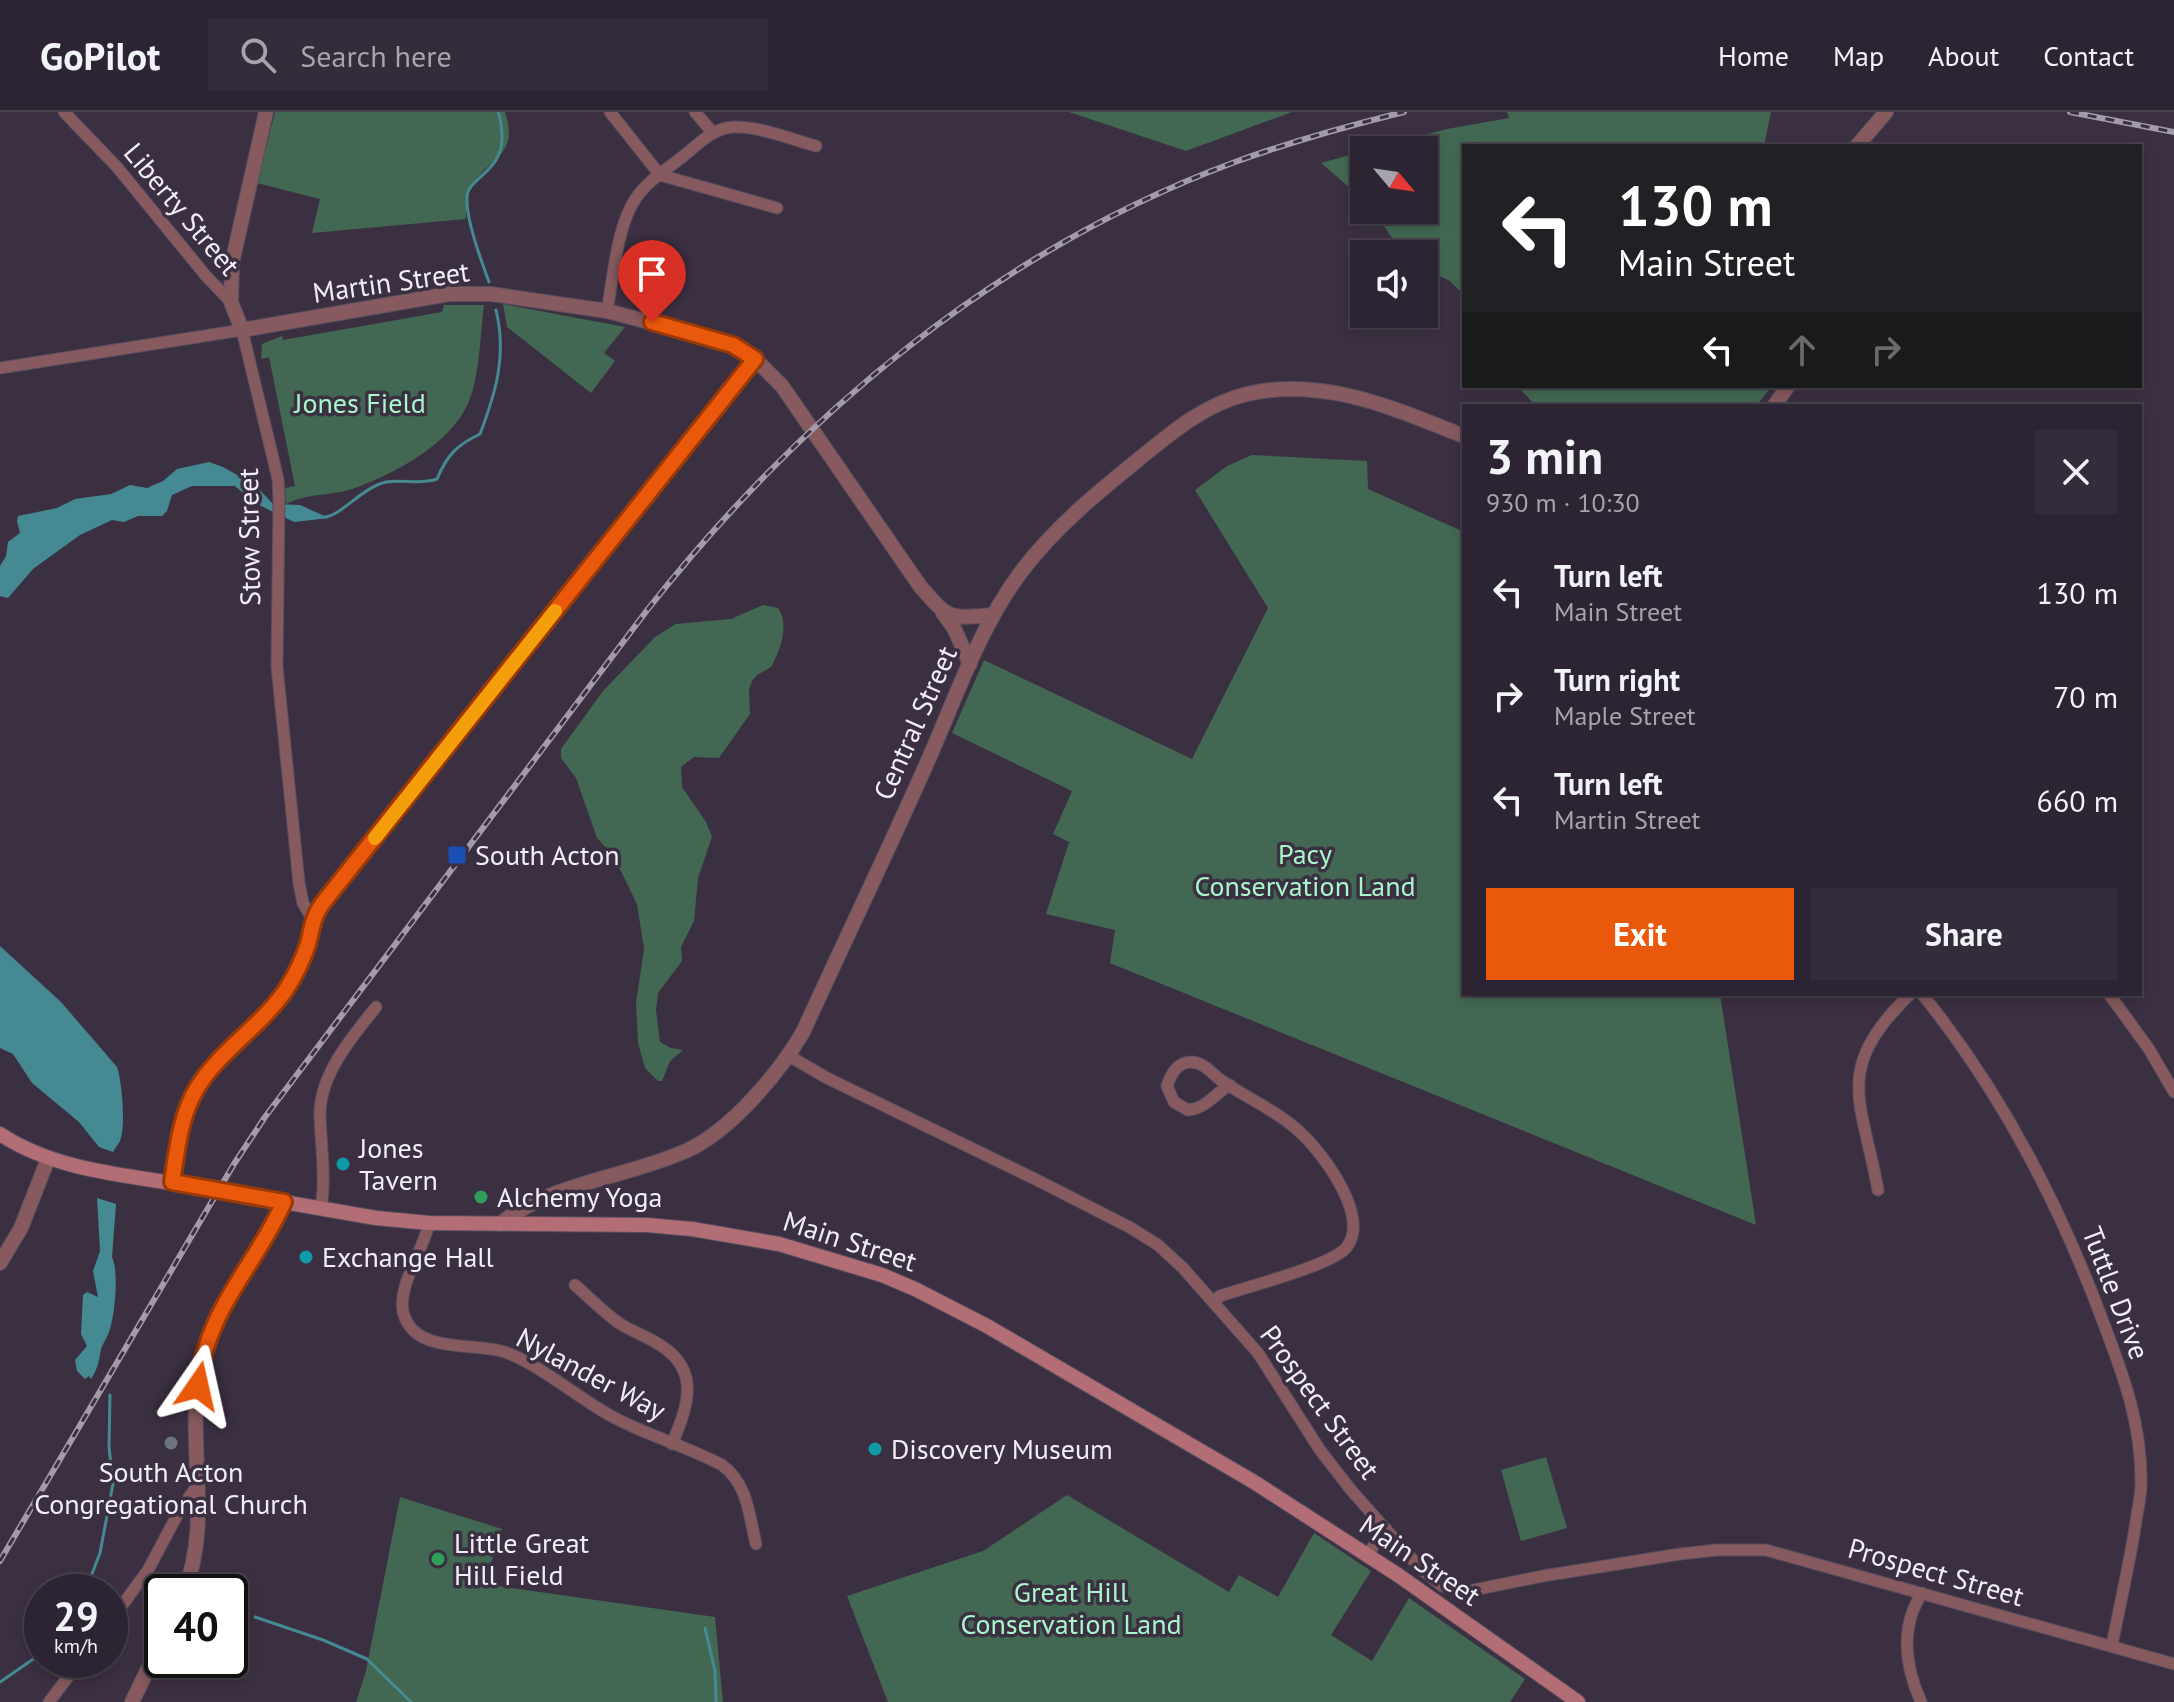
<!DOCTYPE html>
<html lang="en">
<head>
<meta charset="utf-8">
<style>
	body { margin:0; font-family:"PT Sans",sans-serif; background:#342c3a; color:#f1f3f6; height:100vh; display:flex; flex-direction:column; font-size:30px; white-space:nowrap }
	* { box-sizing:border-box; margin:0 }
	p { font-size:26px; color:#a6a4ac }
	.icon { flex:none; width:44px; height:44px; fill:none; stroke:currentColor; stroke-width:2; stroke-linecap:round; stroke-linejoin:round }
	.map { position:relative; flex:1; overflow:hidden }
	.sheet { position:absolute; left:1462px; top:292px; width:680px; height:592px; display:flex; flex-direction:column; background:#2c2432; border-radius:0px; box-shadow:0 4px 12px #0003,0 0 0 2px #48414d }
	.sheet>* { flex:none }
	.hud { position:absolute; left:1462px; top:32px; width:680px; height:244px; border-radius:0px; box-shadow:0 4px 12px #0003,0 0 0 2px #48414d; background:#202124; color:#fff; overflow:hidden }
	.needle { width:52px; rotate:119deg }
	.tools { position:absolute; left:1350px; top:24px; display:grid; gap:16px }
	.tools a { display:grid; place-items:center; width:88px; height:88px; border-radius:0px; background:#2c2432; box-shadow:0 4px 12px #0003,0 0 0 2px #48414d; font-size:40px }
	.speed { position:absolute; left:24px; top:1462px; display:flex; gap:16px; font-size:40px; font-weight:700; text-align:center }
	.speed>* { display:grid; place-content:center; width:104px; height:104px; border-radius:50%; background:#2c2432; box-shadow:0 4px 12px #0003,0 0 0 2px #48414d; line-height:1 }
	.speed small { font-size:20px; font-weight:400 }
	.speed .limit { border:4px solid #111; border-radius:12px; background:#fff; color:#111 }
	.pin { position:absolute; display:grid; place-items:center; width:68px; height:68px; color:#fff; margin:-82px -34px; border-radius:50% 50% 50% 0; rotate:-45deg; box-shadow:0 0 8px #0007 }
	.pin .icon { rotate:45deg }
	.me { position:absolute; width:88px; margin:-44px; rotate:11deg; stroke-linejoin:round; filter:drop-shadow(0 0 6px #0008) }
	.turn { display:flex; align-items:center; gap:28px; height:168px; padding:0 24px; font-size:36px }
	.turn .icon { width:104px; height:104px; stroke-width:2.5 }
	.turn b { display:block; font-size:56px; line-height:68px }
	.lanes { display:flex; align-items:center; height:76px; padding:0 24px; background:#0003; justify-content:center; gap:40px; direction:ltr }
	.lanes .off { opacity:.35 }
	.round { display:grid; place-items:center; flex:none; width:84px; height:84px; border-radius:0px; background:#342c3a }
	.head { display:flex; align-items:center; justify-content:space-between; height:136px; padding:0 24px }
	h1 { font-size:48px; font-weight:600; line-height:60px }
	.primary-button { display:flex; gap:16px; margin-top:auto; padding:16px 24px }
	.primary-button a { flex:1; height:92px; border-radius:0px; background:#ea580c; color:#fff; font-size:32px; font-weight:600; line-height:92px; text-align:center }
	.primary-button a+a { background:#342c3a; color:#f1f3f6 }
	ul { padding:0; list-style:none }
	li { display:flex; align-items:center; gap:24px; height:104px; padding:0 24px }
	li div { flex:1 }
	li b { display:block; font-size:30px }
	li em { font-style:normal }
	header { display:flex; align-items:center; gap:48px; box-sizing:border-box; height:112px; padding:0 40px; background:#2c2432; border-bottom:2px solid #48414d }
	header strong { font-size:38px }
	nav { display:flex; gap:44px; margin-inline-start:auto; font-size:28px }
	.search { width:560px; height:72px; background:#342c3a; display:flex; align-items:center; gap:20px; box-sizing:border-box; padding:0 28px; border-radius:0px; color:#a6a4ac; font-size:30px }
	.map>svg:first-child { display:block }
	.green { fill:#426853 }
	.water { fill:#458992 }
	.lines { fill:none; stroke-linecap:round; stroke-linejoin:round }
	.stream { stroke:#458992; stroke-width:3 }
	.minor-casing { stroke:#584e5f; stroke-width:13 }
	.tertiary-casing { stroke:#584e5f; stroke-width:16 }
	.secondary-casing { stroke:#584e5f; stroke-width:16 }
	.minor { stroke:#865a5e; stroke-width:11 }
	.tertiary { stroke:#865a5e; stroke-width:14 }
	.secondary { stroke:#b36e75; stroke-width:14 }
	.rail-casing { stroke:#a39ba9; stroke-width:6 }
	.rail { stroke:#3b3042; stroke-width:3; stroke-dasharray:9; stroke-linecap:butt }
	.secondary-bridge-casing { stroke:#584e5f; stroke-width:16; stroke-linecap:butt }
	.secondary-bridge { stroke:#b36e75; stroke-width:14 }
	.route-casing { stroke:#983908; stroke-width:20 }
	.route { stroke:#ea580c; stroke-width:14 }
	.slow { stroke:#f59e0b; stroke-width:14 }
	.transit-dot { fill:#1a4fb4; stroke:#3b3042; stroke-width:3 }
	.culture-dot { fill:#0f9aa8; stroke:#3b3042; stroke-width:3 }
	.leisure-dot { fill:#2e9e5b; stroke:#3b3042; stroke-width:3 }
	.worship-dot { fill:#6b7280; stroke:#3b3042; stroke-width:3 }
	.labels { text-anchor:middle; stroke-width:7; stroke-linejoin:round; paint-order:stroke }
	.street-label { font-size:28px; fill:#f3edf8; stroke:#3b3042 }
	.park-label { font-size:28px; fill:#a7f7cb; stroke:#3b3042 }
	.poi-label { font-size:28px; fill:#f3edf8; stroke:#3b3042; text-anchor:start }
</style>
</head>
<body>
<header>
<strong>GoPilot</strong>
<div class="search"><svg class="icon" aria-label="search" viewBox="0 0 24 24"><circle cx="10" cy="10" r="6"/><path d="M15 15l6 6"/></svg>Search here</div>
<nav><a>Home</a><a>Map</a><a>About</a><a>Contact</a></nav>
</header>
<div class="map">
<svg width="2174" height="1590" viewBox="0 0 2174 1590">
	<rect width="100%" height="100%" fill="#3b3042"/>
	<g class="green">
		<path d="M275,0H505C519,42 492,45 474,70C466,81 466,94 466,107L312,121L320,87L257,71Z"/>
		<polygon points="1069,0 1292,0 1186,39"/>
		<polygon points="1507,0 1771,0 1764,34 1464,34 1464,183 1450,169 1424,156 1424,142 1404,142 1372,98 1424,98 1424,38 1368,38 1447,17 1509,6"/>
		<polygon points="1364,39 1364,88 1321,51"/>
		<polygon points="503,192 625,215 604,241 615,249 591,281 507,215"/>
		<path d="M444,193H484C480,223 480,275 463,301C441,337 390,364 352,377C330,384 307,381 286,392L285,376L295,374L269,245L261,247L262,232L282,224L283,228L442,200Z"/>
		<polygon points="1517,274 1772,274 1756,294 1536,294"/>
		<polygon points="1252,343 1367,349 1368,377 1464,420 1464,882 1720,882 1756,1113 1110,851 1115,818 1046,802 1069,730 1053,722 1072,679 952,621 984,548 1192,647 1268,496 1195,378 1227,354"/>
		<path d="M763,493L778,496C790,513 780,539 771,555L757,563L752,569L749,578L750,602L719,646L694,645L681,655L682,675L706,710L712,725L698,766L694,809L681,835L682,849L658,881L656,898L660,930L671,936L683,938L670,949L662,969H658L645,956L638,931L636,891L644,837L637,792L613,743L597,726L576,666L561,646V637L603,579L655,525L676,512L731,507Z"/>
		<polygon points="1546,1345 1567,1416 1521,1429 1501,1358"/>
		<polygon points="1067,1383 1229,1480 1239,1463 1278,1485 1314,1421 1371,1459 1331,1523 1372,1549 1409,1486 1525,1567 1510,1590 888,1590 847,1484 983,1439"/>
		<polygon points="400,1385 502,1417 484,1472 715,1505 723,1590 356,1590 366,1559"/>
	</g>
	<g class="water">
		<polygon points="209,350 223,355 255,373 273,392 300,393 329,406 294,410 255,391 235,374 192,374 172,383 167,399 162,404 138,404 124,410 112,408 80,423 33,457 8,486 0,484 0,454 6,444 8,430 20,421 17,409 18,404 57,396 75,387 111,382 130,373 147,376 163,369 177,357"/>
		<path d="M0,834L61,890L117,955C122,969 126,1014 120,1029C118,1033 115,1036 113,1040L99,1035L79,1010L32,971L13,942L0,936Z"/>
		<path d="M97,1086L116,1092L112,1145C119,1159 115,1204 109,1220C107,1226 103,1231 101,1237C99,1248 98,1257 91,1267L89,1264L85,1267L77,1259L75,1248L87,1234L81,1222L83,1183L87,1180L98,1185L93,1159L100,1139Z"/>
	</g>
	<g class="lines">
		<g class="stream">
			<path d="M489,170C481,148 466,108 467,86C467,65 503,61 502,24C501,16 502,8 498,0"/>
			<path d="M325,405C342,403 363,375 386,370C403,367 420,373 437,367C447,343 457,333 480,322C496,280 507,243 496,198"/>
			<polyline points="85,1480 100,1441 113,1372 109,1335 110,1283"/>
			<polyline points="255,1505 323,1528 367,1547 411,1590"/>
			<polyline points="705,1516 715,1559 716,1590"/>
			<polyline points="0,1570 42,1541"/>
		</g>
		<defs>
			<g id="minor">
				<polyline points="64,0 117,55 206,164 231,190"/>
				<polyline points="610,0 660,63"/>
				<polyline points="695,0 713,21"/>
				<polyline points="660,63 777,96"/>
				<path d="M607,199C613,167 617,113 636,86C648,68 669,56 686,42C699,31 714,16 733,15C760,14 790,27 816,34"/>
				<polyline points="0,256 242,218 278,367 279,387 277,555 299,771 303,791 312,807"/>
				<path d="M1922,882C2002,981 2061,1095 2105,1215C2124,1265 2141,1312 2141,1367C2142,1380 2138,1395 2136,1409C2130,1450 2120,1492 2112,1533"/>
				<polyline points="2109,882 2149,937 2174,980"/>
				<polyline points="789,944 827,966 1039,1069 1131,1116 1158,1133 1183,1156 1258,1241 1320,1338 1351,1378 1420,1456 1442,1474 1464,1480 1543,1464 1680,1442 1717,1438 1766,1438 2174,1552"/>
				<path d="M172,1070C177,1039 180,1004 197,976C220,937 263,913 287,875C296,861 303,847 308,831C312,818 312,808 319,797L755,247"/>
				<path d="M1878,1078C1861,985 1833,958 1910,882"/>
				<path d="M321,1096C326,1065 321,1035 320,1004C319,963 352,925 376,895"/>
				<path d="M429,1111C424,1138 395,1177 404,1203C416,1241 471,1231 501,1239C534,1248 578,1286 611,1304C646,1323 686,1334 722,1353C748,1372 749,1403 756,1432"/>
				<path d="M575,1173C590,1186 605,1202 622,1213C634,1220 648,1225 660,1233C702,1259 687,1296 672,1332"/>
				<path d="M1213,1190L1220,1184C1246,1175 1330,1154 1346,1136C1371,1106 1325,1045 1304,1024C1280,1000 1250,988 1222,969C1212,962 1205,951 1192,950C1177,950 1171,962 1167,974L1174,990L1188,998C1207,996 1214,982 1230,973"/>
				<polyline points="1367,1443 1386,1417"/>
				<polyline points="110,1510 148,1458 181,1396 198,1373"/>
				<polyline points="49,1590 81,1548"/>
				<path d="M1921,1590C1905,1554 1900,1515 1922,1481"/>
			</g>
			<g id="tertiary">
				<path d="M266,0L232,151L231,190L242,218L449,182H491L607,199L714,227L733,233L755,247L782,274L920,474C950,509 949,506 993,503"/>
				<polyline points="1857,34 1886,0"/>
				<polyline points="1774,294 1788,274"/>
				<polyline points="943,501 954,516 970,552"/>
				<path d="M500,1112C554,1069 627,1066 688,1038C731,1018 780,960 803,920C845,828 889,737 930,644C957,582 980,515 1021,460C1054,416 1097,381 1139,347C1172,320 1205,292 1247,282C1324,264 1395,297 1464,324"/>
				<polyline points="0,1151 21,1116 48,1047"/>
				<path d="M184,1480C213,1408 186,1334 200,1260C213,1192 256,1150 284,1090"/>
				<polyline points="132,1590 162,1528"/>
			</g>
			<g id="secondary">
				<path d="M0,1022C56,1059 126,1063 191,1074"/>
				<polyline points="237,1082 376,1106 429,1111 647,1113 692,1117 779,1132 882,1163 915,1177 987,1214 1254,1370 1398,1463 1578,1590"/>
			</g>
		</defs>
		<use href="#minor" class="minor-casing"/>
		<use href="#tertiary" class="tertiary-casing"/>
		<use href="#secondary" class="secondary-casing"/>
		<use href="#minor" class="minor"/>
		<use href="#tertiary" class="tertiary"/>
		<use href="#secondary" class="secondary"/>
		<defs>
			<g id="rail">
				<polyline points="2070,0 2174,20"/>
				<path d="M0,1449L234,1052L265,1005L648,497C802,302 999,137 1235,50C1290,30 1347,14 1404,0"/>
			</g>
		</defs>
		<use href="#rail" class="rail-casing"/>
		<use href="#rail" class="rail"/>
		<defs>
			<polyline id="secondary-bridge" points="191,1074 237,1082"/>
		</defs>
		<use href="#secondary-bridge" class="secondary-bridge-casing"/>
		<use href="#secondary-bridge" class="secondary-bridge"/>
	</g>
	<g class="lines">
		<defs>
			<path id="route" d="M198,1274C207,1195 254,1157 284,1090L172,1070C177,1039 180,1004 197,976C220,938 262,914 287,876C296,862 303,847 308,832C312,816 313,805 322,792L755,247L733,233L652,210"/>
		</defs>
		<use href="#route" class="route-casing"/>
		<use href="#route" class="route"/>
		<polyline class="slow" points="375,726 555,499"/>
	</g>
	<rect class="transit-dot" x="447" y="733" width="20" height="20" rx="4"/>
	<g class="culture-dot">
		<circle cx="343" cy="1052" r="8"/>
		<circle cx="306" cy="1145" r="8"/>
		<circle cx="875" cy="1337" r="8"/>
	</g>
	<g class="leisure-dot">
		<circle cx="481" cy="1085" r="8"/>
		<circle cx="438" cy="1447" r="8"/>
	</g>
	<circle class="worship-dot" cx="171" cy="1331" r="8"/>
	<g class="labels">
		<g class="street-label">
			<text transform="translate(182 97) rotate(50)" y="10">Liberty Street</text>
			<text transform="translate(391 170) rotate(-8)" y="10">Martin Street</text>
			<text transform="translate(249 425) rotate(-91)" y="10">Stow Street</text>
			<text transform="translate(915 611) rotate(-66)" y="10">Central Street</text>
			<text transform="translate(850 1129) rotate(18)" y="10">Main Street</text>
			<text transform="translate(2116 1181) rotate(69)" y="10">Tuttle Drive</text>
			<text transform="translate(591 1262) rotate(28)" y="10">Nylander Way</text>
			<text transform="translate(1320 1290) rotate(54)" y="10">Prospect Street</text>
			<text transform="translate(1420 1448) rotate(34)" y="10">Main Street</text>
			<text transform="translate(1936 1460) rotate(16)" y="10">Prospect Street</text>
		</g>
		<g class="park-label">
			<text x="360" y="301">Jones Field</text>
			<text x="1305" y="752">Pacy<tspan x="1305" dy="32">Conservation Land</tspan></text>
			<text x="1071" y="1490">Great Hill<tspan x="1071" dy="32">Conservation Land</tspan></text>
		</g>
		<g class="poi-label">
			<text x="475" y="753">South Acton</text>
			<text x="359" y="1046">Jones<tspan x="359" dy="32">Tavern</tspan></text>
			<text x="497" y="1095">Alchemy Yoga</text>
			<text x="322" y="1155">Exchange Hall</text>
			<text x="891" y="1347">Discovery Museum</text>
			<text x="171" y="1370" text-anchor="middle">South Acton<tspan x="171" dy="32">Congregational Church</tspan></text>
			<text x="454" y="1441">Little Great<tspan x="454" dy="32">Hill Field</tspan></text>
		</g>
	</g>
</svg>
<div class="tools">
<a><svg class="needle" viewBox="-14 -14 28 28"><path d="M0-13l5 13h-10z" fill="#e53935"/><path d="M0 13l5-13h-10z" fill="#a6a4ac"/></svg></a>
<a><svg class="icon" aria-label="sound" viewBox="0 0 24 24"><path d="M4 9h4l5-4v14l-5-4H4zM17 9q2 3 0 6"/></svg></a>
</div>
<div class="speed"><div>29<small>km/h</small></div><div class="limit">40</div></div>
<div class="pin" style="left:652px;top:210px;background:#d93025"><svg class="icon" aria-label="arrive" viewBox="0 0 24 24"><path d="M6 21V4h12l-3 4 3 4H6"/></svg></div>
<svg class="me" style="left:198px;top:1274px" viewBox="-20 -20 40 40"><path d="M0-17L14 15 0 8-14 15z" fill="#ea580c" stroke="#fff" stroke-width="4"/></svg>
<div class="hud">
<div class="turn"><svg class="icon" aria-label="left" viewBox="0 0 24 24"><path d="M17 20v-9H6M10 6l-5 5 5 5"/></svg><div><b>130 m</b>Main Street</div></div>
<div class="lanes"><svg class="icon" aria-label="left" viewBox="0 0 24 24"><path d="M17 20v-9H6M10 6l-5 5 5 5"/></svg><svg class="icon off" aria-label="ahead" viewBox="0 0 24 24"><path d="M12 20V5M6 11l6-6 6 6"/></svg><svg class="icon off" aria-label="right" viewBox="0 0 24 24"><path d="M7 20v-9h11M14 6l5 5-5 5"/></svg></div>
</div>
<section class="sheet">
<div class="head"><div><h1>3 min</h1><p>930 m · 10:30</p></div><a class="round"><svg class="icon" aria-label="close" viewBox="0 0 24 24"><path d="M6 6l12 12M18 6L6 18"/></svg></a></div>
<ul>
<li><svg class="icon" aria-label="left" viewBox="0 0 24 24"><path d="M17 20v-9H6M10 6l-5 5 5 5"/></svg><div><b>Turn left</b><p>Main Street</p></div><em>130 m</em></li>
<li><svg class="icon" aria-label="right" viewBox="0 0 24 24"><path d="M7 20v-9h11M14 6l5 5-5 5"/></svg><div><b>Turn right</b><p>Maple Street</p></div><em>70 m</em></li>
<li><svg class="icon" aria-label="left" viewBox="0 0 24 24"><path d="M17 20v-9H6M10 6l-5 5 5 5"/></svg><div><b>Turn left</b><p>Martin Street</p></div><em>660 m</em></li>
</ul>
<div class="primary-button"><a>Exit</a><a>Share</a></div>
</section>
</div>
</body>
</html>
